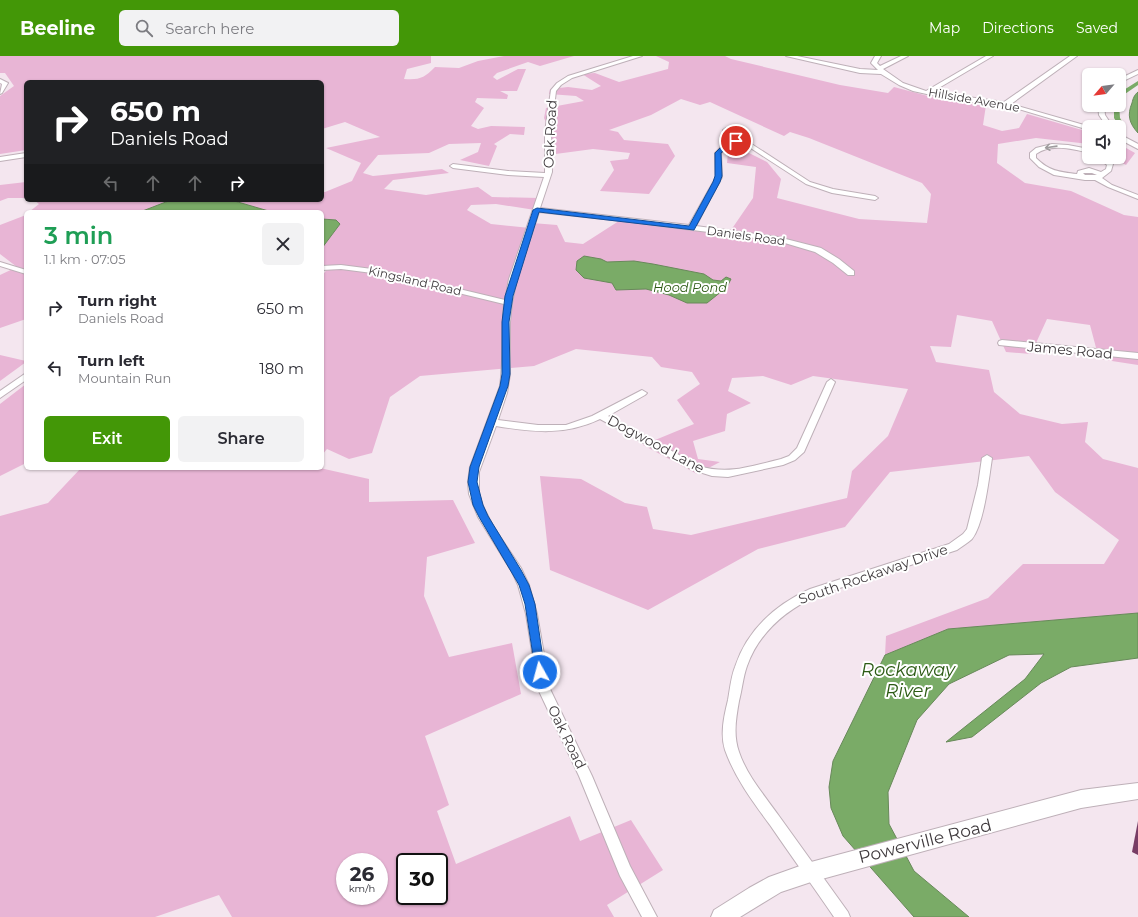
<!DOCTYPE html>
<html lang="en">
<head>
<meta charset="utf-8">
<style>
	body { margin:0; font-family:Montserrat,sans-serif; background:#f2f2f3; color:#2b2b33; height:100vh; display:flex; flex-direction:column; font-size:15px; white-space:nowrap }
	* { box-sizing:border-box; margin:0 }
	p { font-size:13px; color:#7c7c81 }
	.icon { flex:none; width:22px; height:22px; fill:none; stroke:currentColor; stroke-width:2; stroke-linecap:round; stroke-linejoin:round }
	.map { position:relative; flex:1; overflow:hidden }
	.sheet { position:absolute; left:24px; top:154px; width:300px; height:260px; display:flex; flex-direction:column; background:#fff; border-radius:6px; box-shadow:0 1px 3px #0004 }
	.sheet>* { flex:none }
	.guide { position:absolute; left:24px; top:24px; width:300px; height:122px; border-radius:6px; box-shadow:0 1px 3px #0004; background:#202124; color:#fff; overflow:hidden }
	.needle { width:26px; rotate:242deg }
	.fabs { position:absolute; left:1082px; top:12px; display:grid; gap:8px }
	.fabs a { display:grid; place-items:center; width:44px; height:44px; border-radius:6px; background:#fff; box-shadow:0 1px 3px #0004; font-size:20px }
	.speed { position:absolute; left:336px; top:797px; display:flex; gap:8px; font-size:20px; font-weight:700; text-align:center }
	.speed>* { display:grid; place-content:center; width:52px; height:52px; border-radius:50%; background:#fff; box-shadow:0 1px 3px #0004; line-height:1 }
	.speed small { font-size:10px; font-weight:400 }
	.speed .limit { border:2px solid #111; border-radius:6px; background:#fff; color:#111 }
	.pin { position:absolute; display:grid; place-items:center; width:34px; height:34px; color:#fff; margin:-17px; border:2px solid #fff; border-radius:50%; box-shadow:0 1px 4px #0007 }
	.me { position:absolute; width:44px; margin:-22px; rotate:353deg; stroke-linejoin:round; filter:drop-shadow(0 0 3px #0008) }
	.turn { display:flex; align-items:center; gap:14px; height:84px; padding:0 20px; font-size:18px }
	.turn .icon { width:52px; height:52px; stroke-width:2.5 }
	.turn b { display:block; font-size:28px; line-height:34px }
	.lanes { display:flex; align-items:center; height:38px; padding:0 20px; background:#0003; justify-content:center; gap:20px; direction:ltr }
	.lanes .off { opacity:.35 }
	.round { display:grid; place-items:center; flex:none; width:42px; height:42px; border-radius:6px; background:#f2f2f3 }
	.head { display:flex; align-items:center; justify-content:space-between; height:68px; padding:0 20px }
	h1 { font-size:24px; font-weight:600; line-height:30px; color:#1e9e55 }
	.primary-button { display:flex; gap:8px; margin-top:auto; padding:8px 20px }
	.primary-button a { flex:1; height:46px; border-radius:6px; background:#439707; color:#fff; font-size:16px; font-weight:600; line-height:46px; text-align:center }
	.primary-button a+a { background:#f2f2f3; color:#2b2b33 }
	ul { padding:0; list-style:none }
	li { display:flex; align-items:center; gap:12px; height:60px; padding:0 20px }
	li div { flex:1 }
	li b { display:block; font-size:15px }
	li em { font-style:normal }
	header { display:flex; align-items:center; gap:24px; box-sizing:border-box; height:56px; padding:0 20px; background:#439707; color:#fff }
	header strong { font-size:19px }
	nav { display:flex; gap:22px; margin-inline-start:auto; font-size:14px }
	.search { width:280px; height:36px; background:#f2f2f3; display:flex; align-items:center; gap:10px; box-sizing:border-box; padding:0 14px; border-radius:6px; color:#7c7c81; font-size:15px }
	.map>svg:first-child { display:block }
	.green { fill:#e8b5d5; fill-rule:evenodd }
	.water { fill:#7aab67; stroke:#68895a }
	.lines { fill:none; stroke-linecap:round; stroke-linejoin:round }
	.canal { fill:#7aab67; fill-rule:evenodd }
	.minor-casing { stroke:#beb0b8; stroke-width:2 }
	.secondary-casing { stroke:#beb0b8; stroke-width:2 }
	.minor { fill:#fff; fill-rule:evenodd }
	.secondary { fill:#fff; fill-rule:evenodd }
	.wall { fill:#783d65 }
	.oneway { stroke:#9f9c9e }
	.route { fill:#1a73e8; stroke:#114b97 }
	.labels { text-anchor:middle; stroke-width:4; stroke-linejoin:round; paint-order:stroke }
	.far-street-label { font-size:12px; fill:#3f3a3d; stroke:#fff }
	.far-water-label { font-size:13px; font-style:italic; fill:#2d5b15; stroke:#fff }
	.street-label { font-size:14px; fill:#3f3a3d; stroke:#fff }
	.near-street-label { font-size:17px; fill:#3f3a3d; stroke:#fff }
	.near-water-label { font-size:18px; font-style:italic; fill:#2d5b15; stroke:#fff }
</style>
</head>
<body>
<header>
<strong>Beeline</strong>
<div class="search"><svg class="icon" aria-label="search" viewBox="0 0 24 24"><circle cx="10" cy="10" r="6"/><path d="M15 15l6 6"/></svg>Search here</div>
<nav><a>Map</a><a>Directions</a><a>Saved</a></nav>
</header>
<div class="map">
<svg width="1138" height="861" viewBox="0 0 1138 861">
	<rect width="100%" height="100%" fill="#f4e6ef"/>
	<g class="green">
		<path d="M0,0H431V7L407,13L404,23C420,24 424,22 435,11L459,12L478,5L504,0H574L540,10L528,6L497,17L493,21L497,24L518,13H526L517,35H500L508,39L507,43L477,42L475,46L484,52L471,70L478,73L491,70L525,71L524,79L510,78L494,88L497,90L489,110L460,104L478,96L481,87L449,88L429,97L378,99L363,117L373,120L442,113L449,117L393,124L384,133L426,139L478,131L492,141L540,142L535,154L496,148L471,149L467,154L491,168L530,172L532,167L557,169L565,186L583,188L622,163L729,177L753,142L756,111L727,107L728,97L739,92L767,106L781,123L777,142L859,163L927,167L931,138L922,127L809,82L790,76L784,80L710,46L700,49L681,43L651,59L609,74L618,76L624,84L668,88L675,100L649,138L600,135L614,114L610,105L628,103L630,97L593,93L548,99L549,73L544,62L546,52L584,45L576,40L549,38L550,33L568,31L592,34L601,30L582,18L595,17L619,26L668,13L669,6L656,0H725L731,3L840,29L888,37L894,31L943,44L986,49L983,69L1002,75L1019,72L1027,58L1089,76V88L1036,82L998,88L997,107L1025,127L1071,135L1124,159L1138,161V309L1099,303L1090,269L1047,263L1031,298L1006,296L992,265L957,259L951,291L930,290L936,306L989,314L994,336L1020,358L1062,368L1088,366L1085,386L1103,403L1138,412V557L948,573L885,599L886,580L988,542L1023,508H1104L1119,484L1055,436L1029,400L890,416L845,471L758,493L648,554L550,514L540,420L581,423L625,447L647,451L653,473L691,479L847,442L852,415L888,380L908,333L813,320L791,329L763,320L732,322L728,335L751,347L727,358L725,375L693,385L698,403L720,406L697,418L643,389L694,368L677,344L700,328L692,316L661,311L652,301L576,293L534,310L420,320L390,341L372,397L349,403L327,393L322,399V220L328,212L322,211V192L340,168L336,164L322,163V156H272L231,144H322V136H325L352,125L361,107L326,92L380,81L345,66L322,73V26H26V94L0,98V40L14,30L5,17H0Z"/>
		<polygon points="1119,88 1135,97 1126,109 1112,101 1119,101"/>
		<polygon points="26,126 26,142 8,142 0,145 0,129"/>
		<polygon points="34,144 171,144 140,156 29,156 39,148"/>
		<polygon points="26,159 26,263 0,272 0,219 17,211 0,198 0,169"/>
		<polygon points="0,299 26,305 26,306 0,325"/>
		<polygon points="26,328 26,407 0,420 0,348"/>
		<path d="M81,412H320L369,423V446L453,444L475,487L427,501L424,540L449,601L512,587L521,638L425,680L449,749L437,755L456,808L570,760L580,785L631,764L663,814L607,849L614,861H232L219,839L155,861H0V460L48,447ZM345,806H379V840H345ZM405,806H439V840H405Z"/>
	</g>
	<g class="water">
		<path d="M1138,36V77C1129,67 1127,59 1132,47C1133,43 1134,39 1138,36Z"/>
		<polygon points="171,144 231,144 272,156 140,156"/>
		<polygon points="322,163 336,164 340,168 322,192"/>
		<polygon points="584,200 601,203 607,206 634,205 653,208 704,218 713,224 721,225 726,221 731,223 727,231 707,247 687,247 669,239 646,233 616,234 612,227 584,222 576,214 577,205"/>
		<polygon points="1138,557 1138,602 1071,611 1041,627 972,681 946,686 1025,623 1044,598 1009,599 949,628 917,664 888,736 889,768 914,815 969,861 914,861 843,780 831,752 829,731 833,705 885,599 948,573"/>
	</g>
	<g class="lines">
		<g class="canal">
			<polygon points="1138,25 1138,29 1122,40 1121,44 1119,45 1119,37"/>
			<polygon points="1119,48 1120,62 1126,72 1123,74 1121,73 1114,62 1114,49"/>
		</g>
		<defs>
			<g id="minor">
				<path d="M633,0H642L572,22L561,29L556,35L551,76L552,116L540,152L689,169L716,121L715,97L725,87L732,84L723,74L726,72L738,84L750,87L810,126L833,133L875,140L878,142L875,144L832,137L806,128L746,89C734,86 730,89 721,97L722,121L696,170L778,181L821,192L839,203L854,215V219H848L833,207L815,196L778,185L631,166L539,156L517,223L512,247L510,266V318L507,337L498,364L538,369H566L592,360L642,334L647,337L645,339L608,360L699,410C729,419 751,410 781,403L789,400L797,392L827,326L831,323L835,326L804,396L795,404L783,409L728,421L712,420L693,414L600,363C564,380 533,376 496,370L479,416V438L483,450L493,470L521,512L529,529L537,558L550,633L592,720L630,810L657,861H642L620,820L579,720L538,633L526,558L518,529L512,516L478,461L469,438L468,426L470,411L500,330C504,303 501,275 504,248L380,218L341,213L322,214V210L341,209L380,214L505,244L509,223L544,121L508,119L453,112L450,110L453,108L508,115L545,117V76L551,34L557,27L568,20Z"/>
				<polygon points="786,0 797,0 860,13 878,14 871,7 875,0 881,0 877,7 880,10 901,0 908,0 883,13 903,27 926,35 986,0 993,0 932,36 1004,46 1070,0 1077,0 1011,48 1091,71 1089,71 1089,74 1015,52 945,42 913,35 899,29 881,18 860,17"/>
				<polygon points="1138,14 1138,18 1119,27 1119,23"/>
				<polygon points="0,23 8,27 2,37 0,38 2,28 0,27"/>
				<polygon points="1098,49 1104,49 1105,59 1113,71 1107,71 1099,59"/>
				<polygon points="1119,78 1138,88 1138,93 1119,83"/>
				<path d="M1052,88L1068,89L1089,93V97C1073,93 1051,87 1036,98V102C1049,115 1059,116 1077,118L1078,115L1089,112L1101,116L1106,113L1107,109L1097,101H1104L1113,108L1111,115L1102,122L1112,129L1138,139V143L1108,131L1095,124H1085L1054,119L1039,111L1030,102V97L1036,92ZM1083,117H1092L1097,119H1085Z"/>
				<polygon points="26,97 26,101 0,105 0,101"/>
				<polygon points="0,206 26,214 26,218 0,210"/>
				<polygon points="1002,284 1138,297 1138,303 999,289 998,287 999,285"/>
				<polygon points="26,317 26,324 0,342 0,335"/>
				<path d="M987,399L992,402C989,422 984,468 972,483C968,487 962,490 957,494L818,539C786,554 759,576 747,610C743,621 742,634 739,645C736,662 733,679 739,696C747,720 765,740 779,760C802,792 825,824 848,856L850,861H834C813,830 791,800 770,769C753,746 735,722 725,694C720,678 724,660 728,644C730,633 731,621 735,611C747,574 775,549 810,533L949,488L963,478L967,473L978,429L982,402Z"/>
			</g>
			<polygon id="secondary" points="1138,727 1138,743 1081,752 811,826 781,836 740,861 711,861 714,854 749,832 769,821 811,806 1081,734"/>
		</defs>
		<use href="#minor" class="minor-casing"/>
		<use href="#secondary" class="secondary-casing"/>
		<use href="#minor" class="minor"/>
		<use href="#secondary" class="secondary"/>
	</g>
	<polygon class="wall" points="1138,765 1138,799 1132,796"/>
	<defs><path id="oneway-shaft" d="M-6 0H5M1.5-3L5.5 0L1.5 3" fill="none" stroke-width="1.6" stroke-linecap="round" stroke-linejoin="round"/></defs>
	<use class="oneway" href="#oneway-shaft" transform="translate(1051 91) rotate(172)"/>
	<polygon class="route" points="734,84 739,85 729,90 721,97 722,120 720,126 694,174 539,156 513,240 509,266 510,318 508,330 479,411 477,426 483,449 488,460 521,514 529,529 535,548 545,616 544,619 540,620 536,619 525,548 519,529 479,461 473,449 468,426 470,411 500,330 502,318 502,266 505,240 533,154 537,152 689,170 713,126 715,120 715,97 725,87"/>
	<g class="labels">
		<g class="far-street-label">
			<text transform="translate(974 44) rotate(10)" y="4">Hillside Avenue</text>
			<text transform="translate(746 180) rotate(8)" y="4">Daniels Road</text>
			<text transform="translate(415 225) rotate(13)" y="4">Kingsland Road</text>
		</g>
		<g class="far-water-label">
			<text x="690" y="236">Hood Pond</text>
		</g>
		<g class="street-label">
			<text transform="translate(550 78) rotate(-87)" y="5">Oak Road</text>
			<text transform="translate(1070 294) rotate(5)" y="5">James Road</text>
			<text transform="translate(656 388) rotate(28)" y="5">Dogwood Lane</text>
			<text transform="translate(873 518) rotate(-19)" y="5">South Rockaway Drive</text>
			<text transform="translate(567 681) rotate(64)" y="5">Oak Road</text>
		</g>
		<g class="near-street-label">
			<text transform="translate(925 785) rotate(-14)" y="6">Powerville Road</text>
		</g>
		<g class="near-water-label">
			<text x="908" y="620">Rockaway<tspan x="908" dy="21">River</tspan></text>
		</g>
	</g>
</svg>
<div class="fabs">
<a><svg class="needle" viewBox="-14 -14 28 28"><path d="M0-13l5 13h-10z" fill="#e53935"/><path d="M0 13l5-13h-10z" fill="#7c7c81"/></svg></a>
<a><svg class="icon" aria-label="sound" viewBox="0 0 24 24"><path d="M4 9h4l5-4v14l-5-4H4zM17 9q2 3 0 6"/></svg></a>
</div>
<div class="speed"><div>26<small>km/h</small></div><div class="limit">30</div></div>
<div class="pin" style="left:736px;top:85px;background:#d93025"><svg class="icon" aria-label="arrive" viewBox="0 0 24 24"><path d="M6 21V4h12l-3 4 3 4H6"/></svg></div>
<svg class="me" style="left:540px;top:616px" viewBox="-20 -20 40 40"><circle r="17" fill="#1a73e8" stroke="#fff" stroke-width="3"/><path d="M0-11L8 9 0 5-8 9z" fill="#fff"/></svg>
<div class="guide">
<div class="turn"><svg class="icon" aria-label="right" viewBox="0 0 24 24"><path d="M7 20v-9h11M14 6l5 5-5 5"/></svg><div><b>650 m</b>Daniels Road</div></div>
<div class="lanes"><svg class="icon off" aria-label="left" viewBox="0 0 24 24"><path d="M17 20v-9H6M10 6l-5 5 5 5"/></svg><svg class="icon off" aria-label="ahead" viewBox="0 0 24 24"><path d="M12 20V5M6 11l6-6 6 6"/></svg><svg class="icon off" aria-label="ahead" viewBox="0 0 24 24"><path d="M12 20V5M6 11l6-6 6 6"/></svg><svg class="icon" aria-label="right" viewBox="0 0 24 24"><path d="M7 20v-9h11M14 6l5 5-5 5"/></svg></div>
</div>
<section class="sheet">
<div class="head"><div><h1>3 min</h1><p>1.1 km · 07:05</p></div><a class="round"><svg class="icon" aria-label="close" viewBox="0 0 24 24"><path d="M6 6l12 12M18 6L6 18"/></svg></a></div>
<ul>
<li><svg class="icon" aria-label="right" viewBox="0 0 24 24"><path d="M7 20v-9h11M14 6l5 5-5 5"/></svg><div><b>Turn right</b><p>Daniels Road</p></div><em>650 m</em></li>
<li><svg class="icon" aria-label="left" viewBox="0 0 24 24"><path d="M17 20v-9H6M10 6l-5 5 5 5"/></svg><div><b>Turn left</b><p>Mountain Run</p></div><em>180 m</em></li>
</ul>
<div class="primary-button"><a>Exit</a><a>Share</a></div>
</section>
</div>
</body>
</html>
